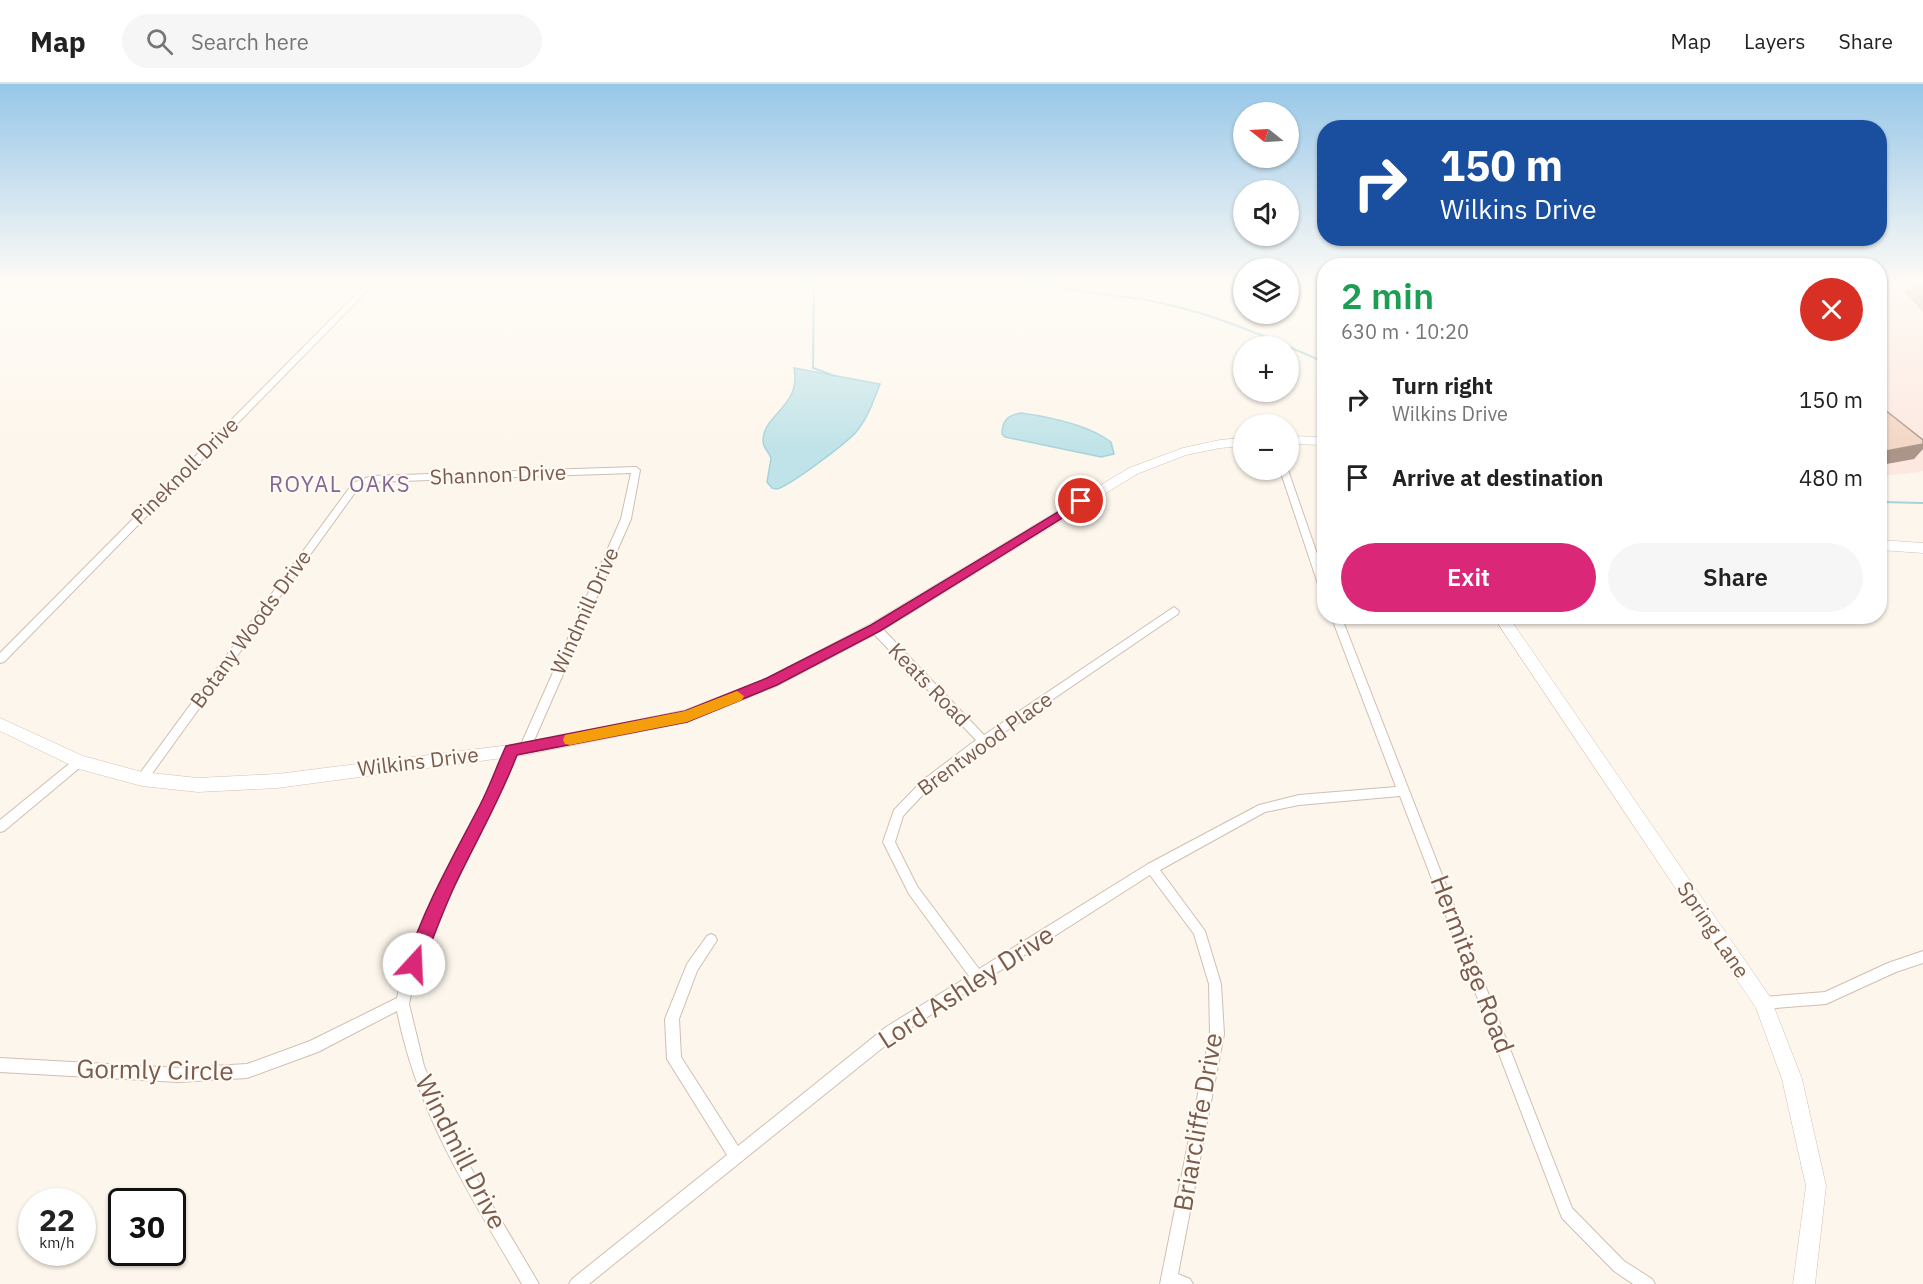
<!DOCTYPE html>
<html lang="en">
<head>
<meta charset="utf-8">
<style>
	body { margin:0; font-family:"IBM Plex Sans",sans-serif; background:#f6f6f6; color:#222; height:100vh; display:flex; flex-direction:column; font-size:22px; white-space:nowrap }
	* { box-sizing:border-box; margin:0 }
	p { font-size:20px; color:#767676 }
	.icon { flex:none; width:33px; height:33px; fill:none; stroke:currentColor; stroke-width:2; stroke-linecap:round; stroke-linejoin:round }
	.map { position:relative; flex:1; overflow:hidden }
	.details { position:absolute; left:1317px; top:174px; width:570px; height:366px; display:flex; flex-direction:column; background:#fff; border-radius:24px; box-shadow:0 2px 4px #0004 }
	.details>* { flex:none }
	.banner { position:absolute; left:1317px; top:36px; width:570px; height:126px; border-radius:24px; box-shadow:0 2px 4px #0004; background:#1a4fa0; color:#fff; overflow:hidden }
	.needle { width:39px; rotate:288deg }
	.buttons { position:absolute; left:1233px; top:18px; display:grid; gap:12px }
	.buttons a { display:grid; place-items:center; width:66px; height:66px; border-radius:50%; background:#fff; box-shadow:0 2px 4px #0004; font-size:30px }
	.speed { position:absolute; left:18px; top:1104px; display:flex; gap:12px; font-size:30px; font-weight:700; text-align:center }
	.speed>* { display:grid; place-content:center; width:78px; height:78px; border-radius:50%; background:#fff; box-shadow:0 2px 4px #0004; line-height:1 }
	.speed small { font-size:15px; font-weight:400 }
	.speed .limit { border:3px solid #111; border-radius:9px; background:#fff; color:#111 }
	.pin { position:absolute; display:grid; place-items:center; width:51px; height:51px; color:#fff; margin:-26px; border:3px solid #fff; border-radius:50%; box-shadow:0 2px 6px #0007 }
	.me { position:absolute; width:66px; margin:-33px; rotate:20deg; stroke-linejoin:round; filter:drop-shadow(0 0 4px #0008) }
	.turn { display:flex; align-items:center; gap:21px; height:126px; padding:0 24px; font-size:27px }
	.turn .icon { width:78px; height:78px; stroke-width:2.5 }
	.turn b { display:block; font-size:42px; line-height:51px }
	.round { display:grid; place-items:center; flex:none; width:63px; height:63px; border-radius:32px; background:#f6f6f6 }
	.overview { display:flex; align-items:center; justify-content:space-between; height:102px; padding:0 24px }
	h1 { font-size:36px; font-weight:600; line-height:45px; color:#1e9e55 }
	.button { display:flex; gap:12px; margin-top:auto; padding:12px 24px }
	.button a { flex:1; height:69px; border-radius:36px; background:#db2777; color:#fff; font-size:24px; font-weight:600; line-height:69px; text-align:center }
	.button a+a { background:#f6f6f6; color:#222 }
	ul { padding:0; list-style:none }
	li { display:flex; align-items:center; gap:18px; height:78px; padding:0 24px }
	li div { flex:1 }
	li b { display:block; font-size:22px }
	li em { font-style:normal }
	header { display:flex; align-items:center; gap:36px; box-sizing:border-box; height:84px; padding:0 30px; background:#fff; border-bottom:2px solid #e0e0e0 }
	header strong { font-size:28px }
	nav { display:flex; gap:33px; margin-inline-start:auto; font-size:21px }
	.search { width:420px; height:54px; background:#f6f6f6; display:flex; align-items:center; gap:15px; box-sizing:border-box; padding:0 21px; border-radius:33px; color:#767676; font-size:22px }
	.map>svg:first-child { display:block }
	.commercial { fill:#fde8e0 }
	.water { fill:#bfe3e8; stroke:#a5d3da; stroke-width:1.5 }
	.lines { fill:none; stroke-linecap:round; stroke-linejoin:round }
	.stream { stroke:#a5d3da; stroke-width:2 }
	.street-casing { stroke:#d1beb0; stroke-width:2 }
	.secondary-casing { stroke:#d6c0b0; stroke-width:1 }
	.street { fill:#fff; fill-rule:evenodd }
	.secondary { fill:#fff; fill-rule:evenodd }
	.wall { fill:#d1b7a8 }
	.shaded-wall { fill:#aa9588 }
	.building { fill:#f3d5c3; stroke:#aa9588; stroke-width:1.5 }
	.route { fill:#db2777; stroke:#8e194d; stroke-width:1.5 }
	.slow { fill:#f59e0b }
	.labels { text-anchor:middle; stroke-width:4.5; stroke-linejoin:round; paint-order:stroke }
	.street-label { font-size:21px; fill:#7a5c4d; stroke:#fffaf3 }
	.neighbourhood-label { font-size:22px; letter-spacing:1.5px; fill:#846695; stroke:#fffaf3 }
	.near-street-label { font-size:26px; fill:#7a5c4d; stroke:#fffaf3 }
</style>
</head>
<body>
<header>
<strong>Map</strong>
<div class="search"><svg class="icon" aria-label="search" viewBox="0 0 24 24"><circle cx="10" cy="10" r="6"/><path d="M15 15l6 6"/></svg>Search here</div>
<nav><a>Map</a><a>Layers</a><a>Share</a></nav>
</header>
<div class="map">
<svg width="1923" height="1200" viewBox="0 0 1923 1200">
	<rect width="100%" height="100%" fill="#fdf6ec"/>
	<polygon class="commercial" points="1880,199 1923,199 1923,387 1920,388 1880,392"/>
	<g class="water">
		<path d="M794,284L880,300C874,316 868,333 857,347C848,358 791,401 777,405L772,404L767,398L771,374C769,368 763,364 763,357C763,330 802,322 794,284Z"/>
		<path d="M1021,329C1050,333 1087,340 1111,358L1114,370L1101,373L1005,353L1002,350C1002,337 1008,331 1021,329Z"/>
	</g>
	<g class="lines">
		<g class="stream">
			<polyline points="814,199 813,284 835,292"/>
			<path d="M1030,199C1073,209 1118,209 1161,219C1218,231 1271,255 1324,278"/>
			<polyline points="1880,418 1923,419"/>
		</g>
		<defs>
			<g id="street">
				<polygon points="367,199 375,199 4,578 0,579 0,569"/>
				<polygon points="636,383 640,386 631,435 529,668 525,669 521,668 519,665 621,435 631,389 372,398 359,403 146,698 142,700 138,698 136,695 138,692 353,399 371,392"/>
				<polygon points="1280,386 1288,386 1324,490 1324,506 1321,505 1319,503"/>
				<polygon points="1174,523 1179,527 1178,530 987,660 931,702 903,732 895,758 917,802 979,885 1148,780 1259,721 1299,711 1396,703 1331,532 1341,532 1572,1124 1624,1177 1652,1195 1655,1200 1633,1200 1614,1187 1562,1134 1400,712 1299,721 1265,728 1160,786 1205,847 1221,900 1224,950 1178,1190 1190,1195 1193,1200 1160,1200 1210,950 1209,900 1194,850 1150,791 896,953 589,1200 569,1200 572,1195 727,1071 667,975 665,935 687,880 707,852 711,850 715,852 717,856 697,887 679,935 681,973 738,1062 886,943 969,892 909,810 883,758 894,726 923,696 976,656 871,547 870,544 871,541 879,541 984,651"/>
				<path d="M511,662L515,663L517,666L508,688L425,864L414,895L409,920L424,982L448,1042L482,1104L539,1200H522C469,1109 418,1032 397,927L318,968L247,994L178,998L0,988V974L178,984L247,980L310,957L397,914C403,883 416,856 429,828C454,774 484,722 505,666L507,663Z"/>
				<polygon points="79,673 83,675 85,678 83,681 4,747 0,748 0,736 75,675"/>
				<polygon points="1923,867 1923,879 1896,888 1826,920 1763,925 1758,923 1756,919 1758,915 1763,913 1825,908 1888,879"/>
			</g>
			<g id="secondary">
				<polygon points="1288,352 1324,353 1324,361 1288,360"/>
				<polygon points="1244,354 1244,362 1220,364 1186,371 1137,390 880,548 777,602 687,638 525,671 277,704 198,708 142,702 79,685 0,647 0,634 83,672 142,688 198,694 277,690 525,659 685,626 767,594 870,540 1129,384 1183,364 1220,356"/>
				<polygon points="1880,456 1923,459 1923,469 1880,466"/>
				<polygon points="1493,532 1508,532 1770,913 1802,995 1826,1102 1815,1200 1793,1200 1806,1102 1782,995 1756,924"/>
			</g>
		</defs>
		<use href="#street" class="street-casing"/>
		<use href="#secondary" class="secondary-casing"/>
		<use href="#street" class="street"/>
		<use href="#secondary" class="secondary"/>
	</g>
	<g class="wall">
		<polygon points="1222,199 1244,199 1244,211 1242,211 1229,201 1224,202"/>
		<polygon points="1909,199 1923,199 1923,228 1904,207"/>
	</g>
	<polygon class="shaded-wall" points="1923,360 1923,365 1914,375 1881,381 1880,383 1880,370 1881,368"/>
	<polygon class="building" points="1880,322 1923,356 1923,360 1881,368 1888,374 1880,375"/>
	<linearGradient id="sky" x2="0" y2="1"><stop stop-color="#97c7e8"/><stop offset="0.54" stop-color="#fefbf6"/><stop offset="1" stop-color="#fefbf6" stop-opacity="0"/></linearGradient>
	<rect width="1923" height="367" fill="url(#sky)"/>
	<path class="route" d="M1081,414L1085,415V420L880,547L777,601L687,638L517,671C500,716 476,757 455,801C442,829 432,858 420,886L414,888L408,886L406,880C423,825 453,773 480,721C490,702 497,681 506,662L685,627L767,594L871,541Z"/>
	<polygon class="slow" points="737,607 744,612 742,616 687,638 570,661 565,660 563,656 565,651 685,627"/>
	<g class="labels">
		<g class="street-label">
			<text transform="translate(185 387) rotate(-45)" y="7">Pineknoll Drive</text>
			<text transform="translate(498 391) rotate(-2)" y="7">Shannon Drive</text>
			<text transform="translate(585 527) rotate(-66)" y="7">Windmill Drive</text>
			<text transform="translate(251 545) rotate(-54)" y="7">Botany Woods Drive</text>
			<text transform="translate(929 601) rotate(46)" y="7">Keats Road</text>
			<text transform="translate(985 660) rotate(-36)" y="7">Brentwood Place</text>
			<text transform="translate(418 678) rotate(-7)" y="7">Wilkins Drive</text>
			<text transform="translate(1713 846) rotate(56)" y="7">Spring Lane</text>
		</g>
		<g class="neighbourhood-label">
			<text x="340" y="408">ROYAL OAKS</text>
		</g>
		<g class="near-street-label">
			<text transform="translate(1472 880) rotate(69)" y="9">Hermitage Road</text>
			<text transform="translate(966 903) rotate(-33)" y="9">Lord Ashley Drive</text>
			<text transform="translate(155 986) rotate(1)" y="9">Gormly Circle</text>
			<text transform="translate(1198 1038) rotate(-80)" y="9">Briarcliffe Drive</text>
			<text transform="translate(461 1068) rotate(63)" y="9">Windmill Drive</text>
		</g>
	</g>
</svg>
<div class="buttons">
<a><svg class="needle" viewBox="-14 -14 28 28"><path d="M0-13l5 13h-10z" fill="#e53935"/><path d="M0 13l5-13h-10z" fill="#767676"/></svg></a>
<a><svg class="icon" aria-label="sound" viewBox="0 0 24 24"><path d="M4 9h4l5-4v14l-5-4H4zM17 9q2 3 0 6"/></svg></a>
<a><svg class="icon" aria-label="layers" viewBox="0 0 24 24"><path d="M12 4l9 5-9 5-9-5zM3 14l9 5 9-5"/></svg></a>
<a>+</a>
<a>−</a>
</div>
<div class="speed"><div>22<small>km/h</small></div><div class="limit">30</div></div>
<div class="pin" style="left:1081px;top:417px;background:#d93025"><svg class="icon" aria-label="arrive" viewBox="0 0 24 24"><path d="M6 21V4h12l-3 4 3 4H6"/></svg></div>
<svg class="me" style="left:414px;top:880px" viewBox="-20 -20 40 40"><circle r="19" fill="#fff"/><path d="M0-13L10 11 0 6-10 11z" fill="#db2777"/></svg>
<div class="banner">
<div class="turn"><svg class="icon" aria-label="right" viewBox="0 0 24 24"><path d="M7 20v-9h11M14 6l5 5-5 5"/></svg><div><b>150 m</b>Wilkins Drive</div></div>
</div>
<section class="details">
<div class="overview"><div><h1>2 min</h1><p>630 m · 10:20</p></div><a class="round" style="background:#d93025;color:#fff"><svg class="icon" aria-label="close" viewBox="0 0 24 24"><path d="M6 6l12 12M18 6L6 18"/></svg></a></div>
<ul>
<li><svg class="icon" aria-label="right" viewBox="0 0 24 24"><path d="M7 20v-9h11M14 6l5 5-5 5"/></svg><div><b>Turn right</b><p>Wilkins Drive</p></div><em>150 m</em></li>
<li><svg class="icon" aria-label="arrive" viewBox="0 0 24 24"><path d="M6 21V4h12l-3 4 3 4H6"/></svg><div><b>Arrive at destination</b></div><em>480 m</em></li>
</ul>
<div class="button"><a>Exit</a><a>Share</a></div>
</section>
</div>
</body>
</html>
